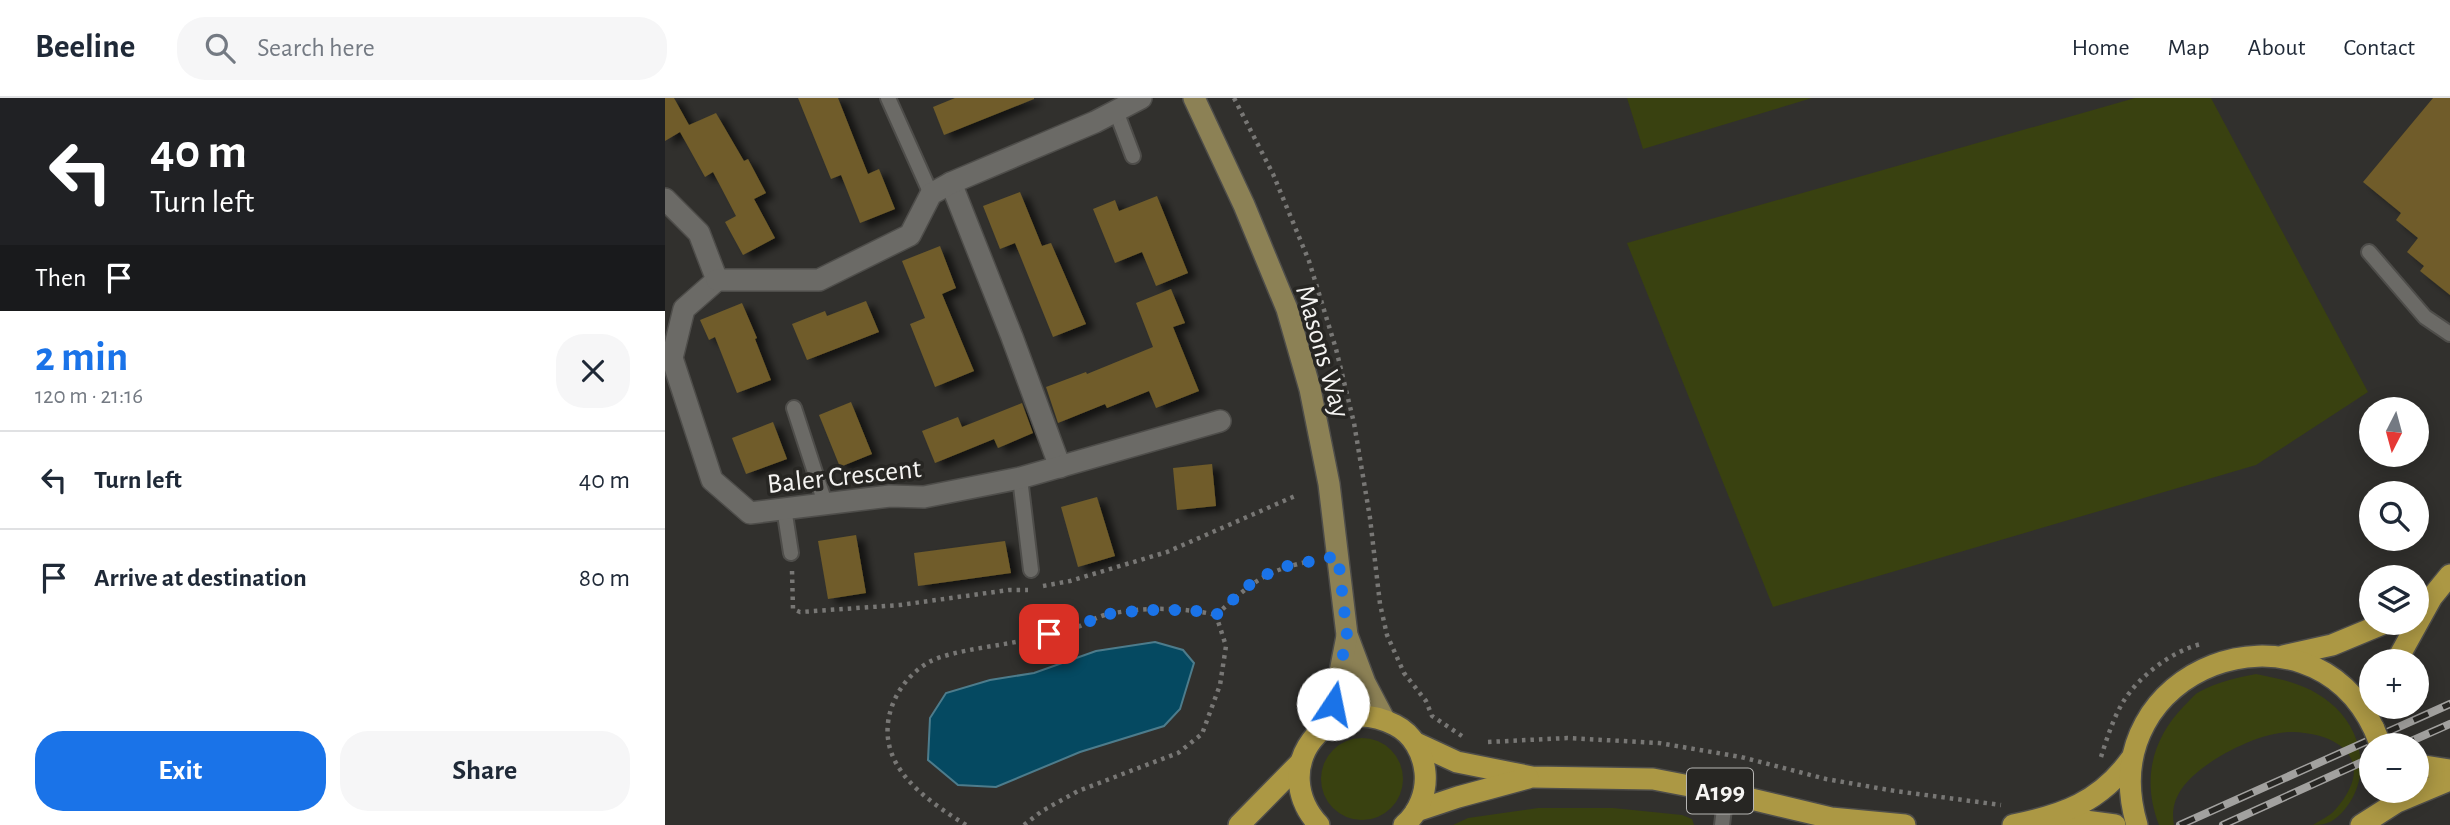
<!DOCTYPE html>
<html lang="en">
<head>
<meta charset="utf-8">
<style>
	body { margin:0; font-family:"Alegreya Sans",sans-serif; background:#f6f6f7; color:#1f2937; height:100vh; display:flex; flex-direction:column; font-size:26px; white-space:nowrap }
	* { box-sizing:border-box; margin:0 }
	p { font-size:23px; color:#747a83 }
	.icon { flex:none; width:38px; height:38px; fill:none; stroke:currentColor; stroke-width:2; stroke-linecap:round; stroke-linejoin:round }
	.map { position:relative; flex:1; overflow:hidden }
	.details { display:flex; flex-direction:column; background:#fff; width:665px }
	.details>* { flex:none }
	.banner { background:#202124; color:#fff; overflow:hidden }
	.needle { width:46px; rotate:186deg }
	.tools { position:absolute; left:1694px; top:299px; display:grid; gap:14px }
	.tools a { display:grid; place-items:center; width:70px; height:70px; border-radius:50%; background:#fff; box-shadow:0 4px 18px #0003; font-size:35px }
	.pin { position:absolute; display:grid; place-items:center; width:60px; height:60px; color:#fff; margin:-30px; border-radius:14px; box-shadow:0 4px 10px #0006 }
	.me { position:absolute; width:77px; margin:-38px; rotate:11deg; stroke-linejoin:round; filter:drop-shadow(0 0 5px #0008) }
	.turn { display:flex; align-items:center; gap:24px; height:147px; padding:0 35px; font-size:32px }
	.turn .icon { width:91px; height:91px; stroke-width:2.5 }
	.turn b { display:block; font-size:49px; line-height:60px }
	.then { display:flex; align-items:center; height:66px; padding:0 35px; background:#0003; gap:14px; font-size:26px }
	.round { display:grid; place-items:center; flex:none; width:74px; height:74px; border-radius:28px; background:#f6f6f7 }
	.headline { display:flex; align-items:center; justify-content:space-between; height:119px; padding:0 35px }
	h1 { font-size:42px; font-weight:600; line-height:52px; color:#1a73e8 }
	.cta { display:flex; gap:14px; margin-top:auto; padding:14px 35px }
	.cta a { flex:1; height:80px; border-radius:28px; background:#1a73e8; color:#fff; font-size:28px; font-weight:600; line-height:80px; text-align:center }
	.cta a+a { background:#f6f6f7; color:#1f2937 }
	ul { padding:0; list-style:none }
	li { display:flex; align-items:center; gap:21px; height:98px; padding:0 35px; border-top:2px solid #e0e1e3 }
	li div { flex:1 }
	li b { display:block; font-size:26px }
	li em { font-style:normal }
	header { display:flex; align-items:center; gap:42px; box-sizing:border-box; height:98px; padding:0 35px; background:#fff; border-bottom:2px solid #e0e1e3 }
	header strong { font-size:33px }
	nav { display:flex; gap:38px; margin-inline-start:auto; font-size:24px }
	.search { width:490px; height:63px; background:#f6f6f7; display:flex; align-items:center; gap:18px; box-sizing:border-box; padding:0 24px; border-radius:28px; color:#747a83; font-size:26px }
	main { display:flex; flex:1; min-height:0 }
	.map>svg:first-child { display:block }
	.green { fill:#394110 }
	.water { fill:#054961; stroke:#4d7c8c; stroke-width:2 }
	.building { fill:#6f5c2a; filter:url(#shadow) }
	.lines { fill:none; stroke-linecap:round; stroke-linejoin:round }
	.lane-casing { stroke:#4e4d4a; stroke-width:18 }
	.street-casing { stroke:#4e4d4a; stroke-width:24 }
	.secondary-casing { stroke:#4e4d4a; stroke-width:24 }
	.primary-casing { stroke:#4e4d4a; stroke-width:24 }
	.path { stroke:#787775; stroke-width:4.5; stroke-dasharray:3.5 5; stroke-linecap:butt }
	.lane { stroke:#6b6a66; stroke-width:14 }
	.street { stroke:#6b6a66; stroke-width:21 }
	.secondary { stroke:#8c8155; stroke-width:21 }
	.primary { stroke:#ac9844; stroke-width:21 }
	.rail-casing { stroke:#a2a19f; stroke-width:8 }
	.rail { stroke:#272623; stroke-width:5; stroke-dasharray:16; stroke-linecap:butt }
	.primary-bridge-casing { stroke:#4e4d4a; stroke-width:24; stroke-linecap:butt }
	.primary-bridge { stroke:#ac9844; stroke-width:21 }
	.route { stroke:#1a73e8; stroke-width:12; stroke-dasharray:0 21.6 }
	.labels { text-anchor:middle; stroke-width:7; stroke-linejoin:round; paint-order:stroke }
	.shield { fill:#272623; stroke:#b7b6b4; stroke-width:2 }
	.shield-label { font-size:26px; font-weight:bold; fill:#f5f4f2 }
	.street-label { font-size:28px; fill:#f5f4f2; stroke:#272623 }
</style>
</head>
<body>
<header>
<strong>Beeline</strong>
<div class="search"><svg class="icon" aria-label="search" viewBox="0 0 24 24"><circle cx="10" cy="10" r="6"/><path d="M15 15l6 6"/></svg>Search here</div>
<nav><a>Home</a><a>Map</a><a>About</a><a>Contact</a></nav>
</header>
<main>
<section class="details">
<div class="banner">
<div class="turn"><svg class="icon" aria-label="left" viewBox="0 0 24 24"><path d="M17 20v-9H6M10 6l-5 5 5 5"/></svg><div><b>40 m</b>Turn left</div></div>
<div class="then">Then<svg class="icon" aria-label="arrive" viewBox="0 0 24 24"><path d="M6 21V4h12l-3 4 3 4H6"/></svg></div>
</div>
<div class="headline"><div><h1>2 min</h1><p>120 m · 21:16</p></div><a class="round"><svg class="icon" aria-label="close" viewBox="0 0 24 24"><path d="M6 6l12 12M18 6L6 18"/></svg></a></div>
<ul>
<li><svg class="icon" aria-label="left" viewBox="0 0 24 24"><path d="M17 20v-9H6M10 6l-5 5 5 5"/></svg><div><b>Turn left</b></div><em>40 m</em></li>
<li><svg class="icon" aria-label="arrive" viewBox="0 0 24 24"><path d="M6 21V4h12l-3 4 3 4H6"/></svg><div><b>Arrive at destination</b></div><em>80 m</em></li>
</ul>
<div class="cta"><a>Exit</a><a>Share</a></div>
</section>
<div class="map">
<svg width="1785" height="727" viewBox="0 0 1785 727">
	<defs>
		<filter id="shadow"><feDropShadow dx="8" dy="4.5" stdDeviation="3.5" flood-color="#0009"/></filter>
	</defs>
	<rect width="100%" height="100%" fill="#31302d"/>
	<g class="green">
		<polygon points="962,0 1147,0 978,51"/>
		<polygon points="1470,0 1546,0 1703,294 1591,367 1108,509 962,145"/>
		<path d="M1591,576C1621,582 1646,587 1670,609C1699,636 1705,681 1680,711C1670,723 1663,727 1648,727C1655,722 1665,718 1670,712C1711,666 1680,636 1628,634C1601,633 1560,653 1539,669C1520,683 1504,701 1509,727H1494C1477,683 1486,642 1519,608C1524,604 1528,597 1534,594C1552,584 1571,580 1591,576Z"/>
		<circle cx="697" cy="681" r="41"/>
		<polygon points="873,710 948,710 1017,717 1027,721 1029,727 788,727 803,720"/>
	</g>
	<polygon class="water" points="490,544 518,552 529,565 515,611 499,628 415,654 331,689 293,687 263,662 265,620 281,595 325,582 369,575 431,553"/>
	<g class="building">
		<polygon points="0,0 9,0 24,27 51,15 79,63 83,61 101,95 89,101 110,140 78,157 60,124 71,118 48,74 40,79 15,34 0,43"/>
		<polygon points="133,0 173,0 203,76 214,71 230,111 195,125 176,77 166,81"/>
		<polygon points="290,0 369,0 369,1 279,37 268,9"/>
		<polygon points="1768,0 1785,0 1785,197 1755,173 1759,168 1742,154 1753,140 1731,122 1736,115 1698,84"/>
		<polygon points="355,94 377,148 386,145 421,226 388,239 350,145 335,151 318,108"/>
		<polygon points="492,98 523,175 491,188 477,154 450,165 428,111 450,102 454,113"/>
		<polygon points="275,148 291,190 277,196 309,273 270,289 245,226 260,220 237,163"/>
		<polygon points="506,191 520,225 508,229 534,293 491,310 484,293 442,310 440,306 393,325 381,289 421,274 422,276 488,249 471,205"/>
		<polygon points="201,203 214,234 142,262 127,226 160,213 162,218"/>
		<polygon points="77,205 92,240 90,241 106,282 72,295 50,239 44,242 35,222"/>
		<polygon points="186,304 207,356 175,369 154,317"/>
		<polygon points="357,305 368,335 333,350 329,341 270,365 257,333 293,319 297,329"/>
		<polygon points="108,324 122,361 81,376 67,340"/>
		<polygon points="547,366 551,408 512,412 508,370"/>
		<polygon points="432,399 450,458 413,469 396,409"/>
		<polygon points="191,437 201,495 163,501 153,443"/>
		<polygon points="340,443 346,475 253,488 249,455"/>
	</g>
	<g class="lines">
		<defs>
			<g id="lane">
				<polyline points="223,0 266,96"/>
				<polyline points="451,13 468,58"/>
				<polyline points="1704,154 1760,219 1785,236"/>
				<polyline points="129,310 160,405"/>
				<polyline points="355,380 366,472"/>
				<polyline points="119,410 126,455"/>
				<polyline points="1057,727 1061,695"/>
			</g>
			<g id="street">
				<polyline points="286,85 347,239 395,369"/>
				<polyline points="0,101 34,135 52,182 19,211 7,260 47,382 85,415 225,398 259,399 355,380 555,323"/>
				<polyline points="52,182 154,182 245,137 266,96 286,85 430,24 476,0"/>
			</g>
			<g id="secondary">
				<polyline points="529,0 579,107 622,211 645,291 664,386 682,537 700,585 719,621"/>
				<polyline points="665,626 682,538"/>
			</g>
			<g id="primary">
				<polyline points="1618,558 1667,547 1720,525"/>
				<polyline points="1731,564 1767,499 1785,477"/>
				<polyline points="751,645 792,664 867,679 988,681 1061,695 1166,720 1240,727"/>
				<polyline points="1752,667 1785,672"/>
				<polyline points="751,713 793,699 863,680"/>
				<polyline points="1390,719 1450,727"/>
				<polyline points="574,727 635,665"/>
				<path d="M654,727C602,671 661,591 730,627C748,636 758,655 760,674C762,693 754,715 739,727"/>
				<path d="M1348,727C1398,717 1435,704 1466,661"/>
				<path d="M1472,727C1425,569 1643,491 1709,631"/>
				<polyline points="1696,727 1732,704 1785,682"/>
			</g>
		</defs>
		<use href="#lane" class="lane-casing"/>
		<use href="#street" class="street-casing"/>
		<use href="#secondary" class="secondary-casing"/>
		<use href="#primary" class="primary-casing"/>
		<g class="path">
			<polyline points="569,0 608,76 644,163 671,251 689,325 705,420 715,506 722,537 739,575 761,603 767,618 797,638"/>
			<polyline points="127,473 128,511 135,514 235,507 344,492 363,492"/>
			<polyline points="378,488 405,483 502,454 630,398"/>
			<path d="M551,517C589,483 600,472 651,462"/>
			<polyline points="823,644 902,640 994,645 1076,659 1161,681 1230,693 1336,707"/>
			<path d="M1436,659C1442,640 1448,621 1458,604C1474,578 1507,553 1536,546"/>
			<path d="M301,727C258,700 207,665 227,608C234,589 247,574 264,564C289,551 340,548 368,540C382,537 396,534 410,530C421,526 432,518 444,516C479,509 517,509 551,517"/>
			<polyline points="359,727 377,713 413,693 513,655 537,636 555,587 561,548 551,517"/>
		</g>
		<use href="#lane" class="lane"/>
		<use href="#street" class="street"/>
		<use href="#secondary" class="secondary"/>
		<use href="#primary" class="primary"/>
		<defs>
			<g id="rail">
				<polyline points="1735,648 1785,626"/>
				<polyline points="1515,727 1785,606"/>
				<polyline points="1558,727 1706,660"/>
			</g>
		</defs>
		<use href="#rail" class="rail-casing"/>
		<use href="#rail" class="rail"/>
		<defs>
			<polyline id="primary-bridge" points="1709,631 1716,648"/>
		</defs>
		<use href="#primary-bridge" class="primary-bridge-casing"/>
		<use href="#primary-bridge" class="primary-bridge"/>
	</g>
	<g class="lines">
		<polyline class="route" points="384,536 408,530 442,516 480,512 527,512 551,517 590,482 617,469 673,458 682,537 668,606"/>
	</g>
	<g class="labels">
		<rect class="shield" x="1022" y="670.5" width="66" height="45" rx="5"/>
		<g class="shield-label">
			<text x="1055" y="702">A199</text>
		</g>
		<g class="street-label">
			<text transform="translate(659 253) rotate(74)" y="10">Masons Way</text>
			<text transform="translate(179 377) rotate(-6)" y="10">Baler Crescent</text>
		</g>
	</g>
</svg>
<div class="tools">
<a><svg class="needle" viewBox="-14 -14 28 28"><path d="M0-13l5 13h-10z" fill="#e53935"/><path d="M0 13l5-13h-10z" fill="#747a83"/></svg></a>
<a><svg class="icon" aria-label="search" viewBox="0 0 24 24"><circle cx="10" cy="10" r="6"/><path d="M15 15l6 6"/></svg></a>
<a><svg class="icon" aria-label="layers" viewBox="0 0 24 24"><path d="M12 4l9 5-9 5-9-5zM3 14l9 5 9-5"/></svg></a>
<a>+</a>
<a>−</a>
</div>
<div class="pin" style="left:384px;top:536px;background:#d93025"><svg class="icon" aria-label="arrive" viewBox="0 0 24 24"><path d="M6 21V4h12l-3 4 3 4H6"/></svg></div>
<svg class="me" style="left:668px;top:606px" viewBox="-20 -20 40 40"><circle r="19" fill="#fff"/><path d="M0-13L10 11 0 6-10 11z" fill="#1a73e8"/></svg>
</div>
</main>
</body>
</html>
